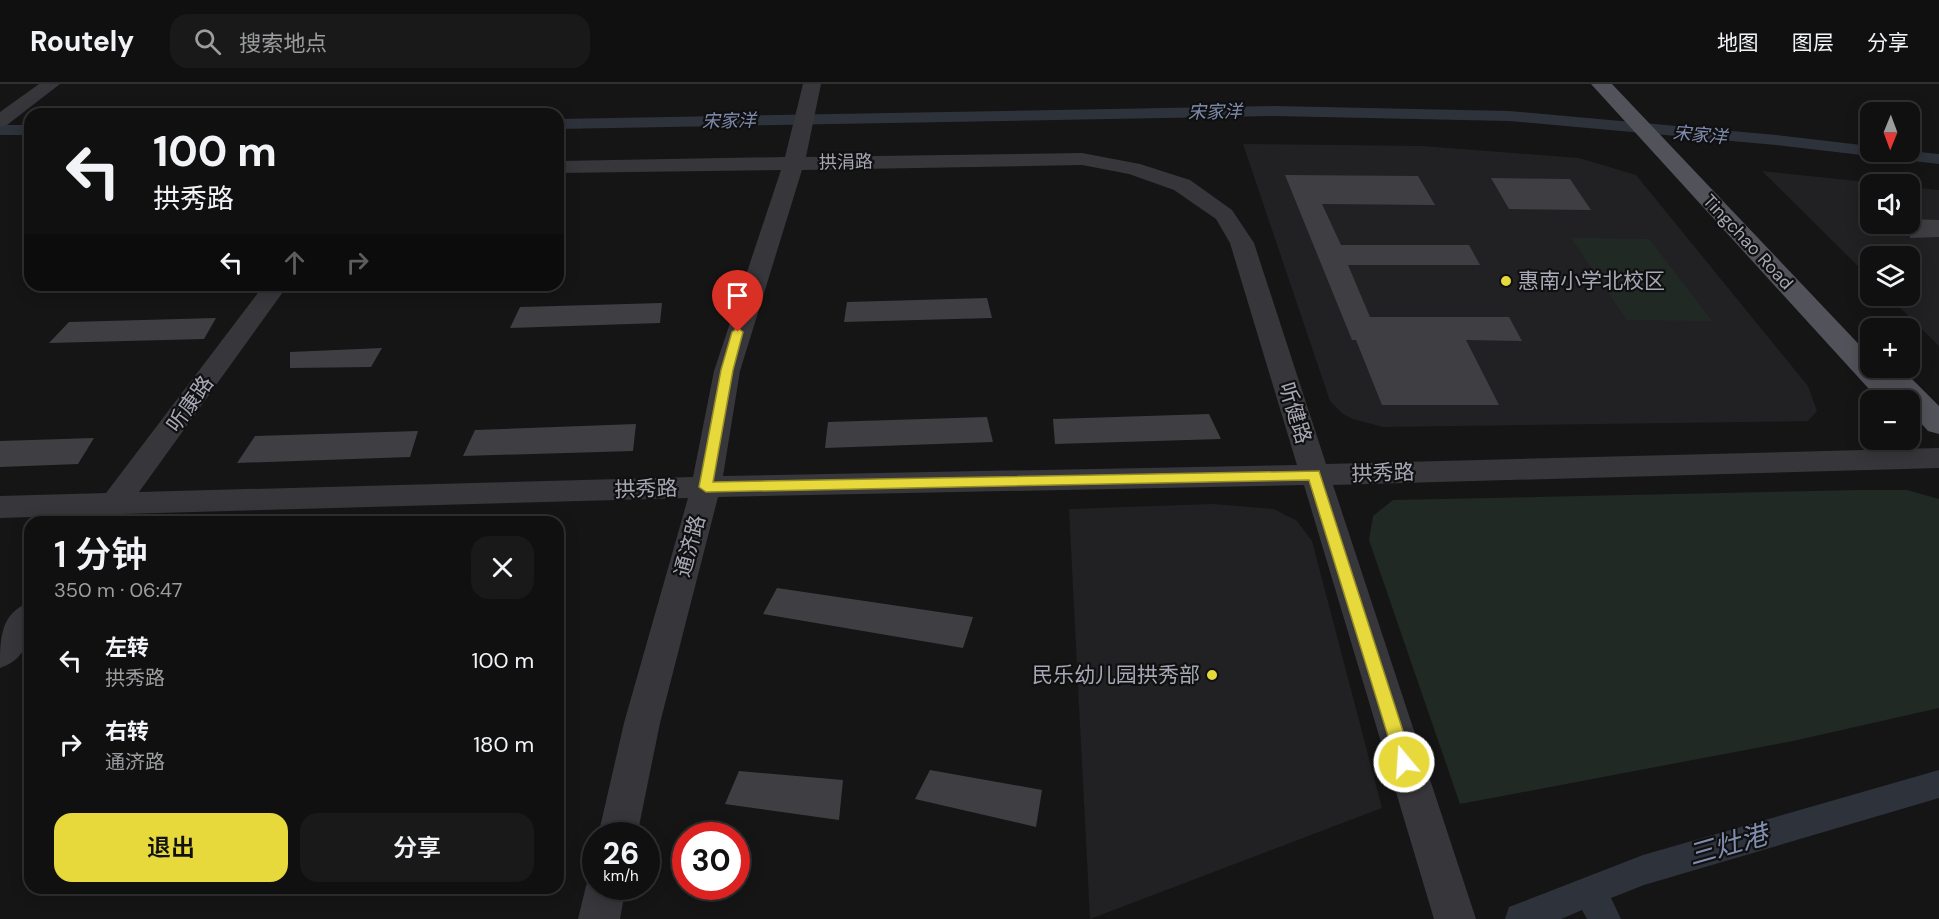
<!DOCTYPE html>
<html lang="zh">
<head>
<meta charset="utf-8">
<style>
	body { margin:0; font-family:"DM Sans","Noto Sans SC",sans-serif; background:#191919; color:#f1f3f6; height:100vh; display:flex; flex-direction:column; font-size:22px; white-space:nowrap }
	* { box-sizing:border-box; margin:0 }
	p { font-size:20px; color:#9c9d9f }
	.icon { flex:none; width:33px; height:33px; fill:none; stroke:currentColor; stroke-width:2; stroke-linecap:round; stroke-linejoin:round }
	.map { position:relative; flex:1; overflow:hidden }
	.details { position:absolute; left:24px; top:432px; width:540px; height:378px; display:flex; flex-direction:column; background:#101010; border-radius:18px; box-shadow:0 3px 15px #0003,0 0 0 2px #303030 }
	.details>* { flex:none }
	.top-card { position:absolute; left:24px; top:24px; width:540px; height:183px; border-radius:18px; box-shadow:0 3px 15px #0003,0 0 0 2px #303030; background:#101010; color:#f1f3f6; overflow:hidden }
	.needle { width:39px; rotate:181deg }
	.tools { position:absolute; left:1860px; top:18px; display:grid; gap:12px }
	.tools a { display:grid; place-items:center; width:60px; height:60px; border-radius:12px; background:#101010; box-shadow:0 3px 15px #0003,0 0 0 2px #303030; font-size:30px }
	.speed { position:absolute; left:582px; top:738px; display:flex; gap:12px; font-size:30px; font-weight:700; text-align:center }
	.speed>* { display:grid; place-content:center; width:78px; height:78px; border-radius:50%; background:#101010; box-shadow:0 3px 15px #0003,0 0 0 2px #303030; line-height:1 }
	.speed small { font-size:15px; font-weight:400 }
	.speed .limit { border:9px solid #d22; background:#fff; color:#111 }
	.pin { position:absolute; display:grid; place-items:center; width:51px; height:51px; color:#fff; margin:-62px -26px; border-radius:50% 50% 50% 0; rotate:-45deg; box-shadow:0 0 6px #0007 }
	.pin .icon { rotate:45deg }
	.me { position:absolute; width:66px; margin:-33px; rotate:342deg; stroke-linejoin:round; filter:drop-shadow(0 0 4px #0008) }
	.turn { display:flex; align-items:center; gap:21px; height:126px; padding:0 30px; font-size:27px }
	.turn .icon { width:78px; height:78px; stroke-width:2.5 }
	.turn b { display:block; font-size:42px; line-height:51px }
	.lanes { display:flex; align-items:center; height:57px; padding:0 30px; background:#0003; justify-content:center; gap:30px; direction:ltr }
	.lanes .off { opacity:.35 }
	.round { display:grid; place-items:center; flex:none; width:63px; height:63px; border-radius:18px; background:#191919 }
	.summary { display:flex; align-items:center; justify-content:space-between; height:102px; padding:0 30px }
	h1 { font-size:36px; font-weight:600; line-height:45px }
	.action { display:flex; gap:12px; margin-top:auto; padding:12px 30px }
	.action a { flex:1; height:69px; border-radius:18px; background:#e7d93c; color:#111; font-size:24px; font-weight:600; line-height:69px; text-align:center }
	.action a+a { background:#191919; color:#f1f3f6 }
	ul { padding:0; list-style:none }
	li { display:flex; align-items:center; gap:18px; height:84px; padding:0 30px }
	li div { flex:1 }
	li b { display:block; font-size:22px }
	li em { font-style:normal }
	header { display:flex; align-items:center; gap:36px; box-sizing:border-box; height:84px; padding:0 30px; background:#101010; border-bottom:2px solid #303030 }
	header strong { font-size:28px }
	nav { display:flex; gap:33px; margin-inline-start:auto; font-size:21px }
	.search { width:420px; height:54px; background:#191919; display:flex; align-items:center; gap:15px; box-sizing:border-box; padding:0 21px; border-radius:18px; color:#9c9d9f; font-size:22px }
	.map>svg:first-child { display:block }
	.built { fill:#212123 }
	.green { fill:#212924 }
	.lines { fill:none; stroke-linecap:round; stroke-linejoin:round }
	.canal { fill:#2e323b; fill-rule:evenodd }
	.building { fill:#3f3f43 }
	.minor { fill:#36363b; fill-rule:evenodd }
	.major { fill:#52525a; fill-rule:evenodd }
	.route { fill:#e7d93c; stroke:#968d27; stroke-width:1.5 }
	.poi-dot { fill:#e7d93c; stroke:#101011; stroke-width:2 }
	.labels { text-anchor:middle; stroke-width:4.5; stroke-linejoin:round; paint-order:stroke }
	.far-water-label { font-size:18px; font-style:italic; fill:#808daf; stroke:#101011 }
	.far-street-label { font-size:18px; fill:#a7a8b6; stroke:#101011 }
	.poi-label { font-size:21px; fill:#a7a8b6; stroke:#101011; text-anchor:start }
	.street-label { font-size:21px; fill:#a7a8b6; stroke:#101011 }
	.near-water-label { font-size:27px; font-style:italic; fill:#808daf; stroke:#101011 }
</style>
</head>
<body>
<header>
<strong>Routely</strong>
<div class="search"><svg class="icon" aria-label="search" viewBox="0 0 24 24"><circle cx="10" cy="10" r="6"/><path d="M15 15l6 6"/></svg>搜索地点</div>
<nav><a>地图</a><a>图层</a><a>分享</a></nav>
</header>
<div class="map">
<svg width="1939" height="835" viewBox="0 0 1939 835">
	<rect width="100%" height="100%" fill="#151516"/>
	<g class="built">
		<polygon points="1243,60 1422,62 1579,74 1636,91 1808,302 1817,327 1808,337 1383,343 1353,335 1343,330 1330,317"/>
		<polygon points="1762,87 1886,100 1870,100 1870,140 1910,140 1910,103 1939,106 1939,262 1888,212 1910,212 1910,172 1870,172 1870,194"/>
		<polygon points="1213,420 1274,425 1297,437 1312,457 1382,724 1090,835 1069,425"/>
	</g>
	<g class="green">
		<polygon points="1571,154 1649,155 1712,237 1627,236"/>
		<polygon points="1859,406 1907,406 1939,415 1939,624 1793,657 1460,720 1369,456 1373,432 1393,416"/>
	</g>
	<g class="lines">
		<g class="canal">
			<polygon points="1274,22 1509,27 1776,51 1870,62 1870,68 1910,67 1939,70 1939,80 1776,61 1509,37 1274,32 558,45 558,35"/>
			<rect x="0" y="41" width="30" height="10"/>
			<polygon points="1939,686 1939,714 1644,801 1611,814 1621,835 1587,835 1582,826 1561,835 1505,835 1509,823 1643,771"/>
		</g>
	</g>
	<g class="building">
		<polygon points="1285,91 1418,92 1435,121 1322,120 1341,161 1469,161 1480,181 1348,181 1370,233 1509,233 1522,257 1466,256 1499,321 1382,321 1356,256 1352,256"/>
		<polygon points="1491,94 1570,95 1591,126 1509,125"/>
		<polygon points="1910,135 1939,136 1939,153 1910,154"/>
		<polygon points="987,214 992,234 844,238 847,218"/>
		<polygon points="662,219 660,239 510,244 520,223"/>
		<polygon points="216,234 204,255 49,259 69,238"/>
		<polygon points="382,264 371,283 290,284 290,268"/>
		<polygon points="1209,330 1221,355 1055,360 1053,335"/>
		<polygon points="987,333 993,358 825,364 828,338"/>
		<polygon points="636,340 633,367 463,372 475,346"/>
		<polygon points="418,347 410,373 237,379 255,352"/>
		<polygon points="94,354 78,380 0,383 0,357"/>
		<polygon points="777,504 973,533 963,564 763,530"/>
		<polygon points="930,686 1042,706 1036,743 915,715"/>
		<polygon points="739,687 843,696 839,736 725,720"/>
	</g>
	<g class="lines">
		<g class="minor">
			<polygon points="39,0 60,0 7,41 0,43 0,28"/>
			<path d="M803,0H821L806,73L1082,69L1140,80L1190,96L1232,126L1254,159L1326,380L1939,364V384L1333,401L1476,835H1434L1304,401L718,413L660,639L637,752H598L624,639L688,414L123,430L117,438H97L93,431L0,434V412L106,409L264,201H288L139,408L693,393L714,287L781,86L558,89V77L785,73ZM1082,81L1129,90L1174,106L1216,135L1230,159L1297,381L723,392L740,287L802,86Z"/>
			<path d="M30,518C30,546 32,573 0,584C0,555 0,529 30,518Z"/>
			<polygon points="596,787 596,802 626,802 620,835 578,835 586,802 592,788"/>
		</g>
		<polygon class="major" points="1591,0 1612,0 1870,272 1870,284 1901,284 1939,322 1939,350 1928,347 1910,327 1910,316 1879,316"/>
	</g>
	<polygon class="route" points="738,244 743,248 733,286 713,398 1319,387 1413,678 1410,683 1404,685 1398,683 1396,678 1309,396 706,408 699,403 721,286 732,248"/>
	<g class="poi-dot">
		<circle cx="1506" cy="197" r="6"/>
		<circle cx="1212" cy="591" r="6"/>
	</g>
	<g class="labels">
		<g class="far-water-label">
			<text transform="translate(1215 28) rotate(-1)" y="6">宋家洋</text>
			<text transform="translate(729 37) rotate(-1)" y="6">宋家洋</text>
			<text transform="translate(1700 51) rotate(5)" y="6">宋家洋</text>
		</g>
		<g class="far-street-label">
			<text transform="translate(846 78) rotate(-1)" y="6">拱涓路</text>
			<text transform="translate(1748 158) rotate(47)" y="6">Tingchao Road</text>
		</g>
		<g class="poi-label">
			<text x="1518" y="204">惠南小学北校区</text>
			<text x="1200" y="598" text-anchor="end">民乐幼儿园拱秀部</text>
		</g>
		<g class="street-label">
			<text transform="translate(190 320) rotate(-54)" y="7">听康路</text>
			<text transform="translate(1295 329) rotate(73)" y="7">听健路</text>
			<text transform="translate(1383 389) rotate(-2)" y="7">拱秀路</text>
			<text transform="translate(646 405) rotate(-2)" y="7">拱秀路</text>
			<text transform="translate(690 462) rotate(-75)" y="7">通济路</text>
		</g>
		<g class="near-water-label">
			<text transform="translate(1728 761) rotate(-16)" y="9">三灶港</text>
		</g>
	</g>
</svg>
<div class="tools">
<a><svg class="needle" viewBox="-14 -14 28 28"><path d="M0-13l5 13h-10z" fill="#e53935"/><path d="M0 13l5-13h-10z" fill="#9c9d9f"/></svg></a>
<a><svg class="icon" aria-label="sound" viewBox="0 0 24 24"><path d="M4 9h4l5-4v14l-5-4H4zM17 9q2 3 0 6"/></svg></a>
<a><svg class="icon" aria-label="layers" viewBox="0 0 24 24"><path d="M12 4l9 5-9 5-9-5zM3 14l9 5 9-5"/></svg></a>
<a>+</a>
<a>−</a>
</div>
<div class="speed"><div>26<small>km/h</small></div><div class="limit">30</div></div>
<div class="pin" style="left:738px;top:248px;background:#d93025"><svg class="icon" aria-label="arrive" viewBox="0 0 24 24"><path d="M6 21V4h12l-3 4 3 4H6"/></svg></div>
<svg class="me" style="left:1404px;top:678px" viewBox="-20 -20 40 40"><circle r="17" fill="#e7d93c" stroke="#fff" stroke-width="3"/><path d="M0-11L8 9 0 5-8 9z" fill="#fff"/></svg>
<div class="top-card">
<div class="turn"><svg class="icon" aria-label="left" viewBox="0 0 24 24"><path d="M17 20v-9H6M10 6l-5 5 5 5"/></svg><div><b>100 m</b>拱秀路</div></div>
<div class="lanes"><svg class="icon" aria-label="left" viewBox="0 0 24 24"><path d="M17 20v-9H6M10 6l-5 5 5 5"/></svg><svg class="icon off" aria-label="ahead" viewBox="0 0 24 24"><path d="M12 20V5M6 11l6-6 6 6"/></svg><svg class="icon off" aria-label="right" viewBox="0 0 24 24"><path d="M7 20v-9h11M14 6l5 5-5 5"/></svg></div>
</div>
<section class="details">
<div class="summary"><div><h1>1 分钟</h1><p>350 m · 06:47</p></div><a class="round"><svg class="icon" aria-label="close" viewBox="0 0 24 24"><path d="M6 6l12 12M18 6L6 18"/></svg></a></div>
<ul>
<li><svg class="icon" aria-label="left" viewBox="0 0 24 24"><path d="M17 20v-9H6M10 6l-5 5 5 5"/></svg><div><b>左转</b><p>拱秀路</p></div><em>100 m</em></li>
<li><svg class="icon" aria-label="right" viewBox="0 0 24 24"><path d="M7 20v-9h11M14 6l5 5-5 5"/></svg><div><b>右转</b><p>通济路</p></div><em>180 m</em></li>
</ul>
<div class="action"><a>退出</a><a>分享</a></div>
</section>
</div>
</body>
</html>
